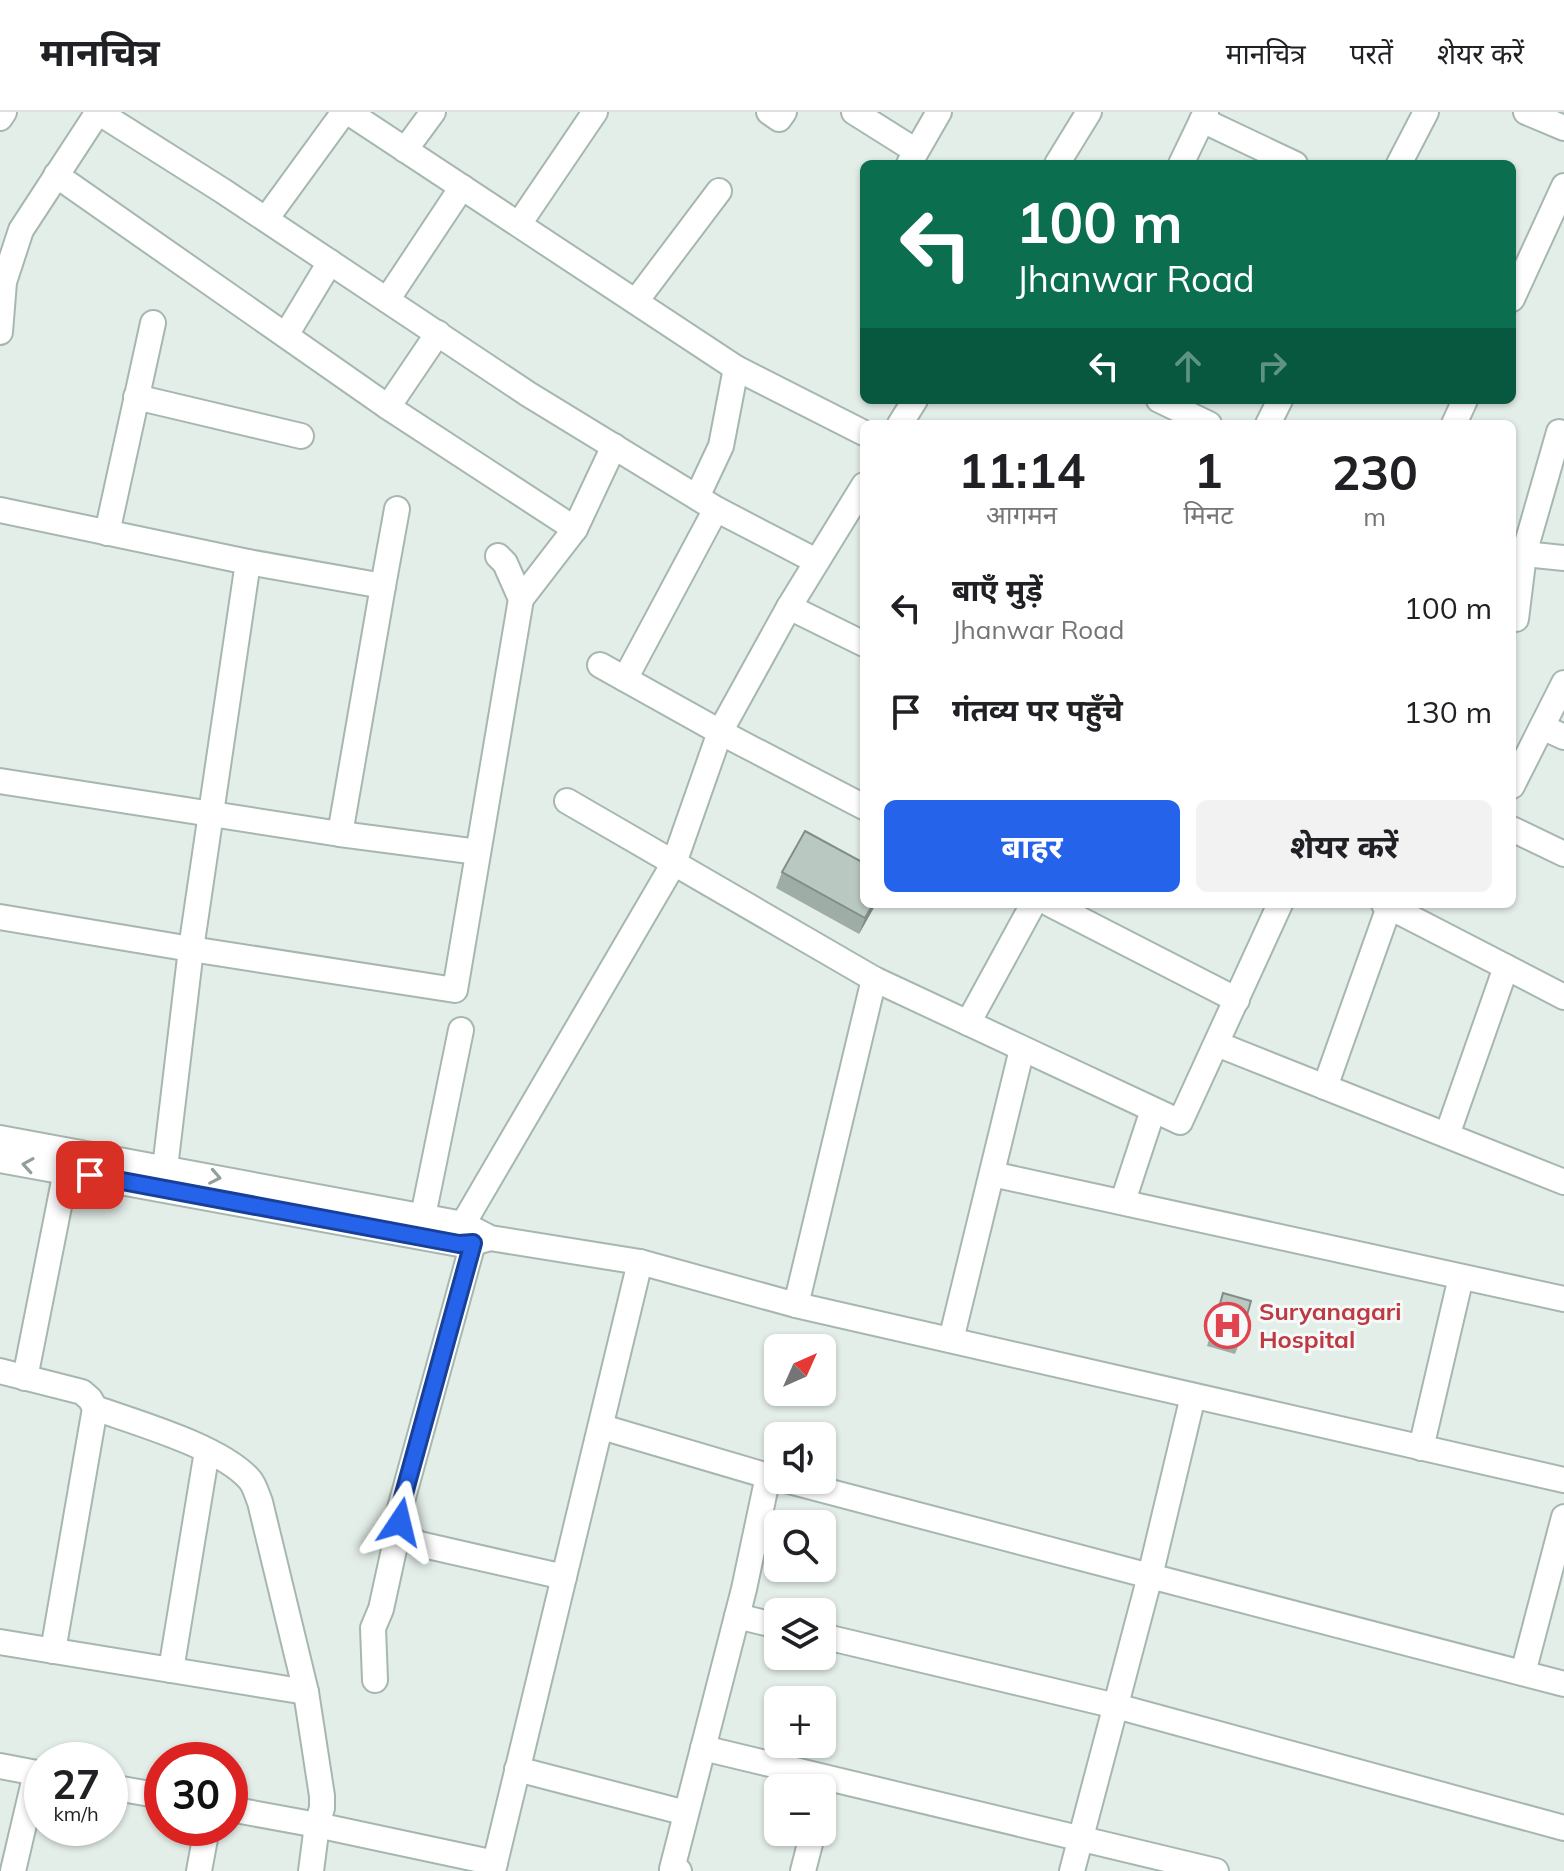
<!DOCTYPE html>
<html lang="hi">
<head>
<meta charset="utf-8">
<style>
	body { margin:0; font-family:Mulish,"Noto Sans Devanagari",sans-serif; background:#f2f2f2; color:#202124; height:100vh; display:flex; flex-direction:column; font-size:30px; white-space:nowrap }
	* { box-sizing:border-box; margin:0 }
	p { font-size:26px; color:#757577 }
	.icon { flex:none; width:44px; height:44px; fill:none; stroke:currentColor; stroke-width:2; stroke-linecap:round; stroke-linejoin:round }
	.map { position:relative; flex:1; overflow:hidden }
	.sheet { position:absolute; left:860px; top:308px; width:656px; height:488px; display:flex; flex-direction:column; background:#fff; border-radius:12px; box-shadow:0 2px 6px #0004 }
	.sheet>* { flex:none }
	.guide { position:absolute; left:860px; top:48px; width:656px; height:244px; border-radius:12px; box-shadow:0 2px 6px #0004; background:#0b6e4f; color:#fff; overflow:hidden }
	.needle { width:52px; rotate:45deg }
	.buttons { position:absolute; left:764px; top:1222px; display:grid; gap:16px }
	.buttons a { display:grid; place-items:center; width:72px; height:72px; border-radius:12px; background:#fff; box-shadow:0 2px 6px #0004; font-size:40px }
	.speed { position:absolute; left:24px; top:1630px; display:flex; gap:16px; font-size:40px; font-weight:700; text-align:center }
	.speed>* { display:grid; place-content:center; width:104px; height:104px; border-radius:50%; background:#fff; box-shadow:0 2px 6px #0004; line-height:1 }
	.speed small { font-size:20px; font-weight:400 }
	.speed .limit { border:12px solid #d22; background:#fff; color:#111 }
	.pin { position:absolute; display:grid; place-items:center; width:68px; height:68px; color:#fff; margin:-34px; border-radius:16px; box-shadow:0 4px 12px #0006 }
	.me { position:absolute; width:88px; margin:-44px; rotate:10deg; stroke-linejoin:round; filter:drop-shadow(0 0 6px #0008) }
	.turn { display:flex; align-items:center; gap:28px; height:168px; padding:0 24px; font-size:36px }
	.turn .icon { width:104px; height:104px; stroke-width:2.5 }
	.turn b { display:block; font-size:56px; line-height:68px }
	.lanes { display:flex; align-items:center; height:76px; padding:0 24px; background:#0003; justify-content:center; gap:40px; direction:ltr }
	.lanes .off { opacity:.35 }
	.eta { display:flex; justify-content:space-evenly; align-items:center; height:136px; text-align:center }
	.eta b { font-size:48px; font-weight:700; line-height:56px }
	.primary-button { display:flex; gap:16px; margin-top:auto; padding:16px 24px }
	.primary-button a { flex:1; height:92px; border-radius:12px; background:#2563eb; color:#fff; font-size:32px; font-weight:700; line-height:92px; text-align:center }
	.primary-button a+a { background:#f2f2f2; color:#202124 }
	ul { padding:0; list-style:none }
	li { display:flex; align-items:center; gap:24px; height:104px; padding:0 24px }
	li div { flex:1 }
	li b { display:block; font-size:30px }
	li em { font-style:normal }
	header { display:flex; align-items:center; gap:48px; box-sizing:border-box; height:112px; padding:0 40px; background:#fff; border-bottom:2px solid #e0e0e0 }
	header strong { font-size:38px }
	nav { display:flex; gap:44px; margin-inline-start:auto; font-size:28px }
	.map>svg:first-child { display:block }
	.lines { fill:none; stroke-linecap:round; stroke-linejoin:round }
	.minor-casing { stroke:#a6b7b0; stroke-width:28 }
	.minor { stroke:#fff; stroke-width:24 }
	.wall { fill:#9fada7 }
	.shaded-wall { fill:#828d88 }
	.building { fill:#b9c9c2; stroke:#828d88; stroke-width:2 }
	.oneway { stroke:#91a09b }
	.route-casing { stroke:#184099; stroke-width:20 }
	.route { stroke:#2563eb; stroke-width:14 }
	.labels { text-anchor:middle; stroke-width:6; stroke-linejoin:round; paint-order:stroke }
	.health-label { font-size:24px; font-weight:bold; fill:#be3a42; stroke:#f5faf8; text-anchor:start }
</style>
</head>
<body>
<header>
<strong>मानचित्र</strong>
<nav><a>मानचित्र</a><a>परतें</a><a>शेयर करें</a></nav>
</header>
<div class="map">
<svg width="1564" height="1759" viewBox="0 0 1564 1759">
	<rect width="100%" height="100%" fill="#e4eee9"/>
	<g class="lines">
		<defs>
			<g id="minor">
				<polyline points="98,0 223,79 528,282 716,397 816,449"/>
				<polyline points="348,0 736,256 864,321"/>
				<polyline points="769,0 779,7 784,0"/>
				<polyline points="854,0 916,39"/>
				<polyline points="1526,0 1564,16"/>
				<polyline points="0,6 4,0"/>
				<polyline points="1202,8 1295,52"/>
				<polyline points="405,38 433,0"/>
				<polyline points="909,52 939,0"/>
				<polyline points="1057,52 1089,0"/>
				<polyline points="1181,52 1206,0"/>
				<polyline points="1399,52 1426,0"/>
				<polyline points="56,63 388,295 575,417"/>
				<polyline points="266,107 344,0"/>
				<polyline points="519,112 595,0"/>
				<polyline points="1512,187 1564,74"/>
				<polyline points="387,188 462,75"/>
				<polyline points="636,189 719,79"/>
				<polyline points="0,220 4,170 21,118 98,0"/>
				<polyline points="286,223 330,150"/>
				<polyline points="136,285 301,324"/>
				<polyline points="1159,288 1209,312"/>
				<polyline points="388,295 438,221"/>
				<polyline points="900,312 915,288"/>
				<polyline points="1268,312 1280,288"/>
				<polyline points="1454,312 1465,288"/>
				<polyline points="864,373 789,495 864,532"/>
				<polyline points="697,385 721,334 736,256"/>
				<polyline points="0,398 248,450 191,837 165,1056"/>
				<polyline points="107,421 153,211"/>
				<polyline points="1512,438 1524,442 1564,446"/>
				<polyline points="498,444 505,451 521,487 575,417 614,334"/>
				<polyline points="383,474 397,397"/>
				<polyline points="1516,507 1524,442 1559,320"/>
				<polyline points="600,553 720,620 864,695"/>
				<polyline points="625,567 716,397"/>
				<polyline points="1542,615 1564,625"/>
				<polyline points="0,669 340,722 383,474 248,450"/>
				<polyline points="1512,674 1564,571"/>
				<polyline points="567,689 874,867 1180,1010 1280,792"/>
				<polyline points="1512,717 1564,742"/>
				<polyline points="340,722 478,740"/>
				<polyline points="1050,792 1237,888"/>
				<polyline points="1384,792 1564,885"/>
				<polyline points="0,805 191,837 455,878 521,487"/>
				<polyline points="968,911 1033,792"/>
				<polyline points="1217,932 1564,1070"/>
				<polyline points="1325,975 1389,795"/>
				<polyline points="1447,1023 1506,855"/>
				<polyline points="0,1026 463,1112 490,1126 640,1150 796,1193 1564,1368"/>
				<polyline points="0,1048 459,1132 473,1131 490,1126"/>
				<polyline points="992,1062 1564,1187"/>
				<polyline points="1123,1089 1153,998"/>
				<polyline points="423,1104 461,918"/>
				<polyline points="463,1112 674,751 720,620 789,495"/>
				<path d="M473,1131L399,1400C401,1416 406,1424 419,1432L564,1465"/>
				<polyline points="796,1193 874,867"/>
				<polyline points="951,1228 1022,937"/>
				<polyline points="0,1259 82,1280 90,1287 95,1296 53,1539"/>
				<polyline points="25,1266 66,1059"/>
				<path d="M95,1296C137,1311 222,1335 250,1368C255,1374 257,1383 260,1390L306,1580L322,1684V1696L317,1713L311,1759"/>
				<polyline points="602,1315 768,1364 744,1477 672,1757 679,1759"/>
				<polyline points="1421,1336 1461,1165"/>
				<polyline points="785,1368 1150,1464 1193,1284"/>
				<polyline points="737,1504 778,1514"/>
				<polyline points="822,1524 1116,1594 1564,1716"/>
				<polyline points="0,1530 306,1580"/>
				<polyline points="171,1558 207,1339"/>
				<polyline points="1523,1561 1564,1405"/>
				<polyline points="375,1568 373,1516 381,1497 400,1410"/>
				<polyline points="703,1636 1216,1759"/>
				<polyline points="0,1654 42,1662"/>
				<polyline points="517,1657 686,1701"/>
				<polyline points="110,1675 162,1684"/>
				<polyline points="230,1697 317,1713 495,1751"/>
				<polyline points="13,1759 36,1661"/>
				<polyline points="199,1759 207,1716"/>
				<polyline points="493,1759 640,1150"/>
				<polyline points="803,1759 813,1720"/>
				<polyline points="1072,1759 1150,1464 1564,1572"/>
			</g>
		</defs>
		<use href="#minor" class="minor-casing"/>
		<use href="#minor" class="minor"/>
	</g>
	<g class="wall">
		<polygon points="782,760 864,792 876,792 859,822 776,776"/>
		<polygon points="1223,1181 1239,1232 1235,1242 1207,1234"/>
	</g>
	<polygon class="shaded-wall" points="873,792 876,792 859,822 865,806"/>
	<g class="building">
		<polygon points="805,719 864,751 864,792 873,792 865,806 782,760"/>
		<polygon points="1223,1181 1251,1189 1239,1232 1211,1224"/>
	</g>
	<defs><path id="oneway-chevron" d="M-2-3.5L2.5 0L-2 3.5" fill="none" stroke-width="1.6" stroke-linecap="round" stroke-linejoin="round" transform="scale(2)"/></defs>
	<g class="oneway">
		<use href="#oneway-chevron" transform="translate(28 1053) rotate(-171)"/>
		<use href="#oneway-chevron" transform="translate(215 1065) rotate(11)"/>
	</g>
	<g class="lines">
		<defs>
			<polyline id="route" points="90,1063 459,1132 473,1131 399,1400 400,1410"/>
		</defs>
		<use href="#route" class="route-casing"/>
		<use href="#route" class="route"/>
	</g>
	<defs>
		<symbol id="hospital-ring" viewBox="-11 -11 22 22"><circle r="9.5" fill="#f5faf8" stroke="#e0444e" stroke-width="1.5"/><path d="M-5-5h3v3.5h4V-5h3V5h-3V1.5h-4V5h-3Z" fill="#e0444e"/></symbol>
	</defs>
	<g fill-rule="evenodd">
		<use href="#hospital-ring" x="1202" y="1188" width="51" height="51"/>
	</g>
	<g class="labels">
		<g class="health-label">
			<text x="1259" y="1208">Suryanagari<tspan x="1259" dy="28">Hospital</tspan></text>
		</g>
	</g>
</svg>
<div class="buttons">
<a><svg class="needle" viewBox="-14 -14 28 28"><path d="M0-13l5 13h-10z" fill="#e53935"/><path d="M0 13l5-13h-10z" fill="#757577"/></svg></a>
<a><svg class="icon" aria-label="sound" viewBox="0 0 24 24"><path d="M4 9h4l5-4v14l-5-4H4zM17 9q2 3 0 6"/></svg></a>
<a><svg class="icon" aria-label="search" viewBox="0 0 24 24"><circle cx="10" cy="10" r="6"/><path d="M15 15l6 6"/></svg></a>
<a><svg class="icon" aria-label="layers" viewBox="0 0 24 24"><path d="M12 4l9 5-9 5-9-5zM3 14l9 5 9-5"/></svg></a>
<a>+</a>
<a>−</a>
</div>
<div class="speed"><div>27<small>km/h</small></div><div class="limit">30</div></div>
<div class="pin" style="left:90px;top:1063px;background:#d93025"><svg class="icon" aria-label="arrive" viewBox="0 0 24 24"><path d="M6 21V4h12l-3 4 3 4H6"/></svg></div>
<svg class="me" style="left:400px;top:1410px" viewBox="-20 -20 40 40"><path d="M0-17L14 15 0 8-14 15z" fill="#2563eb" stroke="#fff" stroke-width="4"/></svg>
<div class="guide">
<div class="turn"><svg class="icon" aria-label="left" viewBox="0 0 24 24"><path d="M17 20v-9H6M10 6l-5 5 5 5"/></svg><div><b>100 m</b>Jhanwar Road</div></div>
<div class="lanes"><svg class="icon" aria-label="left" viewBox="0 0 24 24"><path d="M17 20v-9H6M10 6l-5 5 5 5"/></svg><svg class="icon off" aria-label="ahead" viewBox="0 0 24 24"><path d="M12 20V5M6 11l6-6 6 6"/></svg><svg class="icon off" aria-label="right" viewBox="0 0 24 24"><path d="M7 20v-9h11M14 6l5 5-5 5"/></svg></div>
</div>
<section class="sheet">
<div class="eta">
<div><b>11:14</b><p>आगमन</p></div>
<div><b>1</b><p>मिनट</p></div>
<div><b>230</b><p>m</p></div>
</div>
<ul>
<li><svg class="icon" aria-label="left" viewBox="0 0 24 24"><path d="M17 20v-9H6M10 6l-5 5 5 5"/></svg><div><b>बाएँ मुड़ें</b><p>Jhanwar Road</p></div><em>100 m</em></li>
<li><svg class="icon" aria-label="arrive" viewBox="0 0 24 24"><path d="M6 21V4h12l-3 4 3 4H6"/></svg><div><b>गंतव्य पर पहुँचे</b></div><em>130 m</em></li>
</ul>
<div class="primary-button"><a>बाहर</a><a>शेयर करें</a></div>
</section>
</div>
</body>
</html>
